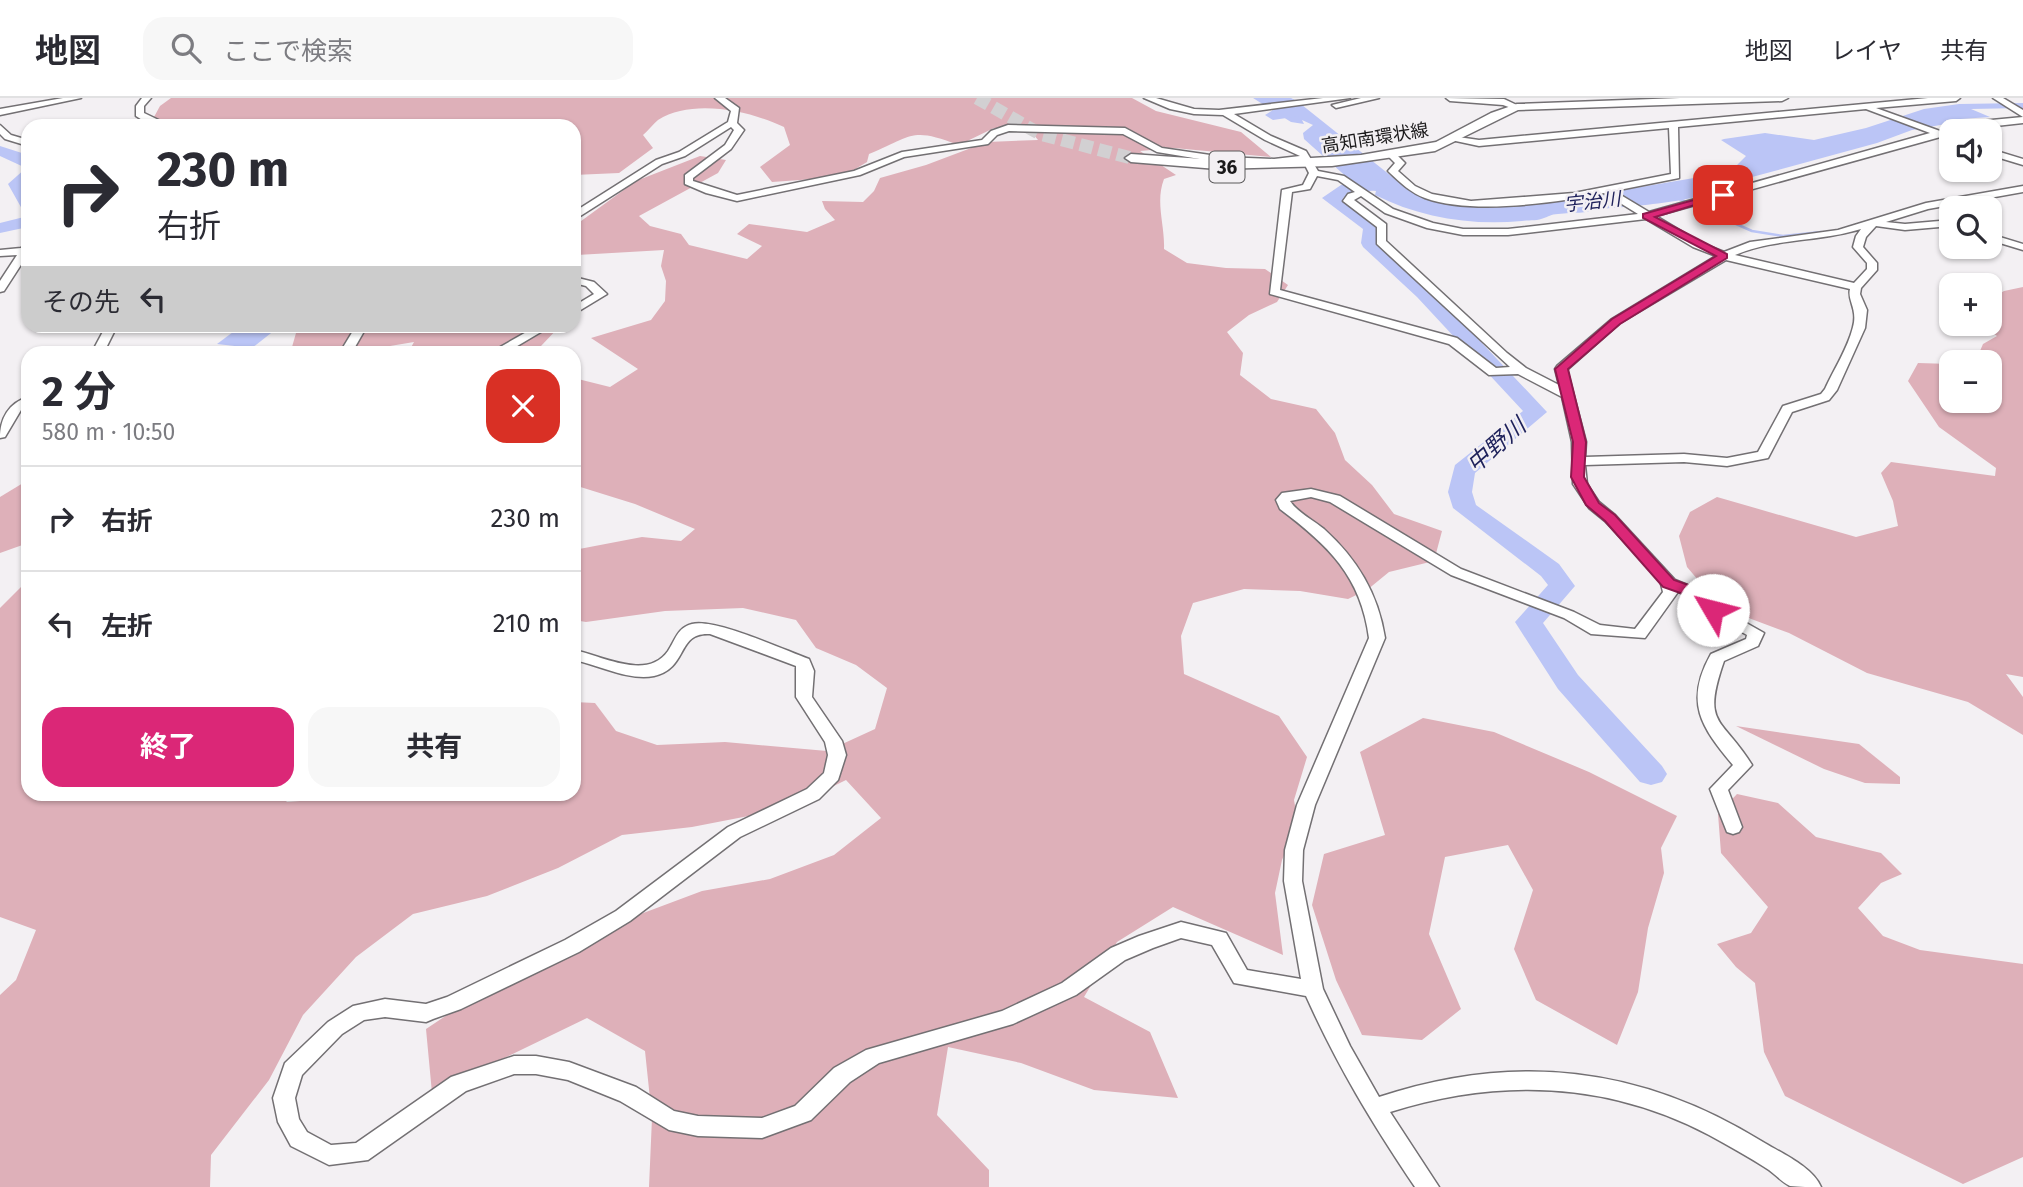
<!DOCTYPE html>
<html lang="ja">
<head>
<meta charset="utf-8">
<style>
	body { margin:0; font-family:"Fira Sans","Noto Sans JP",sans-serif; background:#f7f7f7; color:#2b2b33; height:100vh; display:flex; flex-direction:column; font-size:26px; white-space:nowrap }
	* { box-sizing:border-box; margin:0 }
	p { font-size:23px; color:#7c7c81 }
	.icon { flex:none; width:38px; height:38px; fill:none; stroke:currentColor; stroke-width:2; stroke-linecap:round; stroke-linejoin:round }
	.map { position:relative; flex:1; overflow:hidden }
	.side { position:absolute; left:21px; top:248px; width:560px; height:455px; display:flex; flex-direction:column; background:#fff; border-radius:21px; box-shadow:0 2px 5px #0004 }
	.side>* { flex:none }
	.hud { position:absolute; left:21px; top:21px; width:560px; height:214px; border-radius:21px; box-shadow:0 2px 5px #0004; background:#fff; color:#2b2b33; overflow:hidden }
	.controls { position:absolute; left:1939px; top:21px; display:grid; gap:14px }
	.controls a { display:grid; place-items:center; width:63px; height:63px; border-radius:14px; background:#fff; box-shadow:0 2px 5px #0004; font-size:35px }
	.pin { position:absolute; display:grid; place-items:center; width:60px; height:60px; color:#fff; margin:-30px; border-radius:14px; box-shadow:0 4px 10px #0006 }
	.me { position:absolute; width:77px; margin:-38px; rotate:307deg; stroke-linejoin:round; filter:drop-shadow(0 0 5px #0008) }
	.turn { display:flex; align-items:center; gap:24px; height:147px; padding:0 21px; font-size:32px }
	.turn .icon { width:91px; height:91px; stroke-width:2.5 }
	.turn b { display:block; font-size:49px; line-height:60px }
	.then { display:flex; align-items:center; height:66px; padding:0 21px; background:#0003; gap:14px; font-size:26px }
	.round { display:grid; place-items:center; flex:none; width:74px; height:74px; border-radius:21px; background:#f7f7f7 }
	.head { display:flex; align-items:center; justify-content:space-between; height:119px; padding:0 21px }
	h1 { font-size:42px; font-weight:700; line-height:52px }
	.action { display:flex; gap:14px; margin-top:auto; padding:14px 21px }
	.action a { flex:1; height:80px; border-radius:21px; background:#db2777; color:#fff; font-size:28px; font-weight:700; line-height:80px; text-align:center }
	.action a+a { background:#f7f7f7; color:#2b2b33 }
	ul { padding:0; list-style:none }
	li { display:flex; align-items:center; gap:21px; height:105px; padding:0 21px; border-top:2px solid #e1e1e2 }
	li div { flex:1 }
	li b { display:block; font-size:26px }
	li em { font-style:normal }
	header { display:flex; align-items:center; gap:42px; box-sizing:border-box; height:98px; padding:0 35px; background:#fff; border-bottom:2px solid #e1e1e2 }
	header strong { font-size:33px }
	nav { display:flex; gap:38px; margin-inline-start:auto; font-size:24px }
	.search { width:490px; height:63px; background:#f7f7f7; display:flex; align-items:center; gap:18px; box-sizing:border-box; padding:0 24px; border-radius:21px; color:#7c7c81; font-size:26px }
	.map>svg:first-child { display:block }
	.green { fill:#deb0b9 }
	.water { fill:#bbc5f6 }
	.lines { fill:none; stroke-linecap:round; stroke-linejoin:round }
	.stream { stroke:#bbc5f6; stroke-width:2.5 }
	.river { fill:#bbc5f6; fill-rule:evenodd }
	.major-tunnel { stroke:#d2d0d2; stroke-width:13; stroke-dasharray:13 6; stroke-linecap:butt }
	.minor-casing { stroke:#737073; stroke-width:3 }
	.major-casing { stroke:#737073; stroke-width:3 }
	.minor { fill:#fff; fill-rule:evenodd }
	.major { fill:#fff; fill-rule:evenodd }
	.route { fill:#db2777; stroke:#8e194d; stroke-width:2 }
	.labels { text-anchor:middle; stroke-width:5; stroke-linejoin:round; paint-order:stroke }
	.far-street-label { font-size:18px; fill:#1a191a; stroke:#f3f0f3 }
	.shield { fill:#f3f0f3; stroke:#5b5a5b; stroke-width:2 }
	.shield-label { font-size:19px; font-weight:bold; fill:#1a191a }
	.far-water-label { font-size:19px; font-style:italic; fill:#20235c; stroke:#f3f0f3 }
	.water-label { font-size:23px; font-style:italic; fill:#20235c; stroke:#f3f0f3 }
</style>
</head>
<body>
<header>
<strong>地図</strong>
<div class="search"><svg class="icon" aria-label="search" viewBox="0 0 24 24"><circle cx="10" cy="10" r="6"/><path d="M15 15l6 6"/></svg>ここで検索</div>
<nav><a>地図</a><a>レイヤ</a><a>共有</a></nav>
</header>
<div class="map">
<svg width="2023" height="1089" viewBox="0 0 2023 1089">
	<rect width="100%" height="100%" fill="#f3f0f3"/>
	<g class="green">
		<path d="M171,0H1132L1156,13L1241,34L1271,59L1174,50L1140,53L1176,77L1164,81C1155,104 1165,127 1164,151L1187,165L1226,170L1265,171L1288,187L1277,204L1249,217L1227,234L1243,255L1240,277L1271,301L1316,311L1335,335L1345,362L1372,387L1394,416L1442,433L1434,463L1389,474L1367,492L1348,501L1300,493L1244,491L1193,505L1181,538L1184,576L1279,618L1307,659L1294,702L1298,725L1282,762L1275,795L1283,857L1173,809L1117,844L1084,899L1150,934L1178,1000L1094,992L1021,965L948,949L937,1017L989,1072V1089H649L652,1020L645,953L587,920L432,995L426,931L498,883L566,844L702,793L770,781L834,757L881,720L846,682L789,710L692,729L622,737L558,770L487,798L413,816L356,859L303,917L269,982L211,1057L210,1089H0V897L16,882L36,832L0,819V510L28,482V696H279L287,704L339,700L342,696H574V604L595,605L616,633L657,647L725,644L827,653L875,631L887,590L856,567L816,550L796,522L743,510L665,513L586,524L574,522V452L642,439L681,443L695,431L635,406L574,387V280L610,289L638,271L591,240L651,222L665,203L666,183L661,168L664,152L577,157L574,132L577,126L636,83L700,58L726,62L718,75L639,118L650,128L681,136L689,147L747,161L762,148L737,136L749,126L807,134L835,122L825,111L822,103L863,104L874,93L880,80L926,67L987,44L1038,42L1030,32L994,30L959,47C911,29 914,37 869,56L867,64L842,79L772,84L760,69L790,47L784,29C750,13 693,0 658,22C653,26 648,33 643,37L653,50L619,75L574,77V28L168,27L154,19L160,8Z"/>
		<polygon points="2023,189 2023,579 2006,576 2023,599 2023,637 1968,604 1867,575 1789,535 1722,510 1687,469 1679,438 1690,414 1717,399 1856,439 1898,428 1893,403 1881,375 1891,364 1995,378 1996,370 1939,329 1908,283 1918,265 1951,266 1951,303 1990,303 1990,264 1963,264 1977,260 1983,246 1997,238 1981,226 1990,226 1990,201 2004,193"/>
		<polygon points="298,228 560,228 541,248 539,255 408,255 414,244 384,249 372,255 290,256"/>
		<polygon points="28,382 28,445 0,455 0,399"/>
		<polygon points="1423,620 1494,634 1589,674 1677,718 1661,750 1664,775 1648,830 1638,894 1617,947 1536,902 1514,851 1533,792 1508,747 1445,759 1429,836 1461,911 1422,942 1362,937 1336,882 1312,807 1324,756 1385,737 1360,654"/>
		<polygon points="1736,628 1859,646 1900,679 1900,686 1865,685 1824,671"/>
		<polygon points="1737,696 1778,705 1816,739 1881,755 1902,776 1881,785 1858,810 1883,838 1920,852 2023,866 2023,1059 1963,1086 1785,998 1764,954 1755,885 1736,869 1717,846 1751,835 1768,809 1721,755 1718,716"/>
	</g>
	<g class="water">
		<path d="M1253,0H1291L1297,3L1405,89L1416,95L1455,107L1487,109L1635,90L1694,80L1736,68L1746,58L1721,42L1724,41L1765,35L1814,42L1866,30L1924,11L1959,6L2023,5V10L1971,11L1990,19L1946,22V26L1912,32L1877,45L1741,82C1714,103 1636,108 1599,111C1585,116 1574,114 1558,116C1551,116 1548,119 1544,120C1538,123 1528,122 1522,123C1470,128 1419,119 1375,97L1376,93L1360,91L1304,41L1303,35L1313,27L1302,22L1304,26L1291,24Z"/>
		<polygon points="241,228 280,228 252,250 217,246"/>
	</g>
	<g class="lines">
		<polyline class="stream" points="1675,99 1752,133 1783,138 1821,134"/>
		<g class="river">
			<polygon points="1294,10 1300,12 1300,18 1273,22 1265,17 1273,12"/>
			<polygon points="0,48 28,57 28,112 22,111 8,86 26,70 0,58"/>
			<polygon points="1381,81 1387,82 1390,86 1387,90 1352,96 1343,100 1378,125 1381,129 1379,144 1431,191 1547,314 1475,375 1472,394 1476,407 1559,466 1575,488 1543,525 1578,577 1662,668 1667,676 1662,684 1651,687 1640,684 1558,591 1515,524 1548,487 1541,478 1453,410 1448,394 1455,367 1523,313 1417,199 1363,149 1361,145 1363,131 1322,100 1341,87"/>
			<polygon points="28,118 28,129 0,135 0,125"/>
		</g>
		<polyline class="major-tunnel" points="977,0 1040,36 1131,60"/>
		<defs>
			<g id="minor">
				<polygon points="63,0 81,0 0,17 0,11"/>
				<polygon points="142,0 151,0 144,8 144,15 171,28 150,27 136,18 136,8"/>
				<path d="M715,0H725L739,10L737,25L744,32L731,51L693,80V83L737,97L854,73L902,54L982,42L991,33L1008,27L1125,30L1162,50L1224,59L1274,61L1300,58L1265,42L1223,17L1194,16L1170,11L1144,0H1156L1194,11L1219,12L1323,0H1350L1234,16L1271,38L1306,53L1318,73L1344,78L1393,111L1433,125L1463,131H1508L1638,116L1604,95C1555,105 1472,117 1425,100C1411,95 1401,85 1390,75L1388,73L1395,65L1388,58L1390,56H1396L1405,65L1398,73L1415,88L1432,96L1471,103L1574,95L1671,76L1669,30L1479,48L1451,42V38L1479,42L1928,0H1960L1956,3L1876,10L1940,33L1970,24L2023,19V25L1951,33L1944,38L1656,118L1701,145L1724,154L1750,144L1838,132L1926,105L2023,88V94L1928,111L1886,124L1905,126L1951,122V128L1905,132L1876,128L1866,139L1863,149L1877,165V172L1861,190L1860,196L1867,212L1865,230L1837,292L1829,302L1792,314L1768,360L1727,368L1684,364L1585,367L1587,386L1599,404L1615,417L1675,482L1697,491L1718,509L1764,535L1758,548L1724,563C1701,629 1722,618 1752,667L1728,692L1742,729L1739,734L1733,736L1727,734L1710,691L1733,667C1701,629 1684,604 1711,556L1746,541L1747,537L1708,515L1687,497L1678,494L1645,540L1591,536L1564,520L1451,477L1330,404L1311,399L1290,403C1297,414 1313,422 1324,431C1357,461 1378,495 1385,540L1315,707L1303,752L1302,783L1323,891L1350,948L1379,999C1515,954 1641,968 1763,1044C1781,1055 1813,1069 1821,1089C1812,1089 1798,1089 1790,1088C1782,1084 1776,1077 1769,1072C1749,1059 1729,1048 1709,1037C1606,983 1499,980 1390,1014L1439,1089H1415C1372,1025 1338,969 1306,898L1234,885L1212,847L1181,840L1153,850L1125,862L1076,897L1013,926L879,965L850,984L811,1022L762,1040L698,1038L669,1032L620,1003L568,982L536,976H514L466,993L368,1062L329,1067L291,1048L278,1024L273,1000L285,965L328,924L353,908L385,901L426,906L447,899L565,842L616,813L728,729L807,691L824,675L828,657L825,644L796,599V568L710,536C676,534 689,570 654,578C628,583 599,567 574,562V552C603,558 647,583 668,553C676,541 677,530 692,526C715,520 784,552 809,561L814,573L812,599L842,643L846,657L838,682L819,701L740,739L630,823L579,854L461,911L433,921L426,924L385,919L364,922L342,936L302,977L295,1000L299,1021L307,1034L331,1047L356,1045L451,979L514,958H536L569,964L636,989L674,1013L698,1018L762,1020L795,1008L834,970L866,952L1002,913L1062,885L1111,850L1139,838L1181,824L1226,835L1247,872L1301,881L1284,783L1285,752L1297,707L1369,540C1361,478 1328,447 1280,411L1276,402L1282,395L1311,391L1340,398L1461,471L1574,514L1600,527L1635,531L1663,494L1660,482L1605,423L1589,410L1573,386L1572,344L1562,299L1518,276L1489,277L1449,246L1270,196L1282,92L1303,87L1309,75L1303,63L1274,67L1224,65L1157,54L1123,36L1009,33L997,37L988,46L904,59L860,77L737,103L706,95L685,86V77L725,47L734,32L731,29L685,58L662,66L574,122V114L656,62L679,54L728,24L731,13ZM1866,11L1930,35L1649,114L1614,93L1679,80L1678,29ZM1317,78L1338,82L1355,94L1348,96L1343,103L1377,129V146L1510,269L1496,270L1457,240L1280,192L1292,94L1310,91ZM1361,98L1385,115L1427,130L1463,137H1508L1646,121L1693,149L1716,158L1612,221L1557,268L1555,271L1559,287L1526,270L1507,255L1386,143V126L1354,102ZM1861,131L1856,138L1853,149L1867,165V171L1854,185L1735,157C1774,140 1820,144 1861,131ZM1726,162L1850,191C1847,202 1858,211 1853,229C1848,250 1834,271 1825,291L1821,296L1783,308L1758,354L1727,360L1684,356L1585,359L1586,344L1567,272L1620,225Z"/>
				<polygon points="1361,0 1379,0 1336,10 1332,7"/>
				<polygon points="1446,0 1504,1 1521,9 1517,12 1503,7 1450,3"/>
				<polygon points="1993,0 2003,0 2023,12 2023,19"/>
				<polygon points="0,27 11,37 28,42 28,48 5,41 0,36"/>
				<polygon points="1990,51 2023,61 2023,67 1990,57"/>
				<polygon points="1990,136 2023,146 2023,152 1990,142"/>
				<polygon points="28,145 28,156 4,193 0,194 0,183 17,157 0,158 0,152 21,150"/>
				<polygon points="574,179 594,184 607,196 574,216 574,208 594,196 586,188 574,185"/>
				<polygon points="106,228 117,228 103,256 91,256"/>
				<polygon points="356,228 367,228 351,256 339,256"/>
				<polygon points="537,228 551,228 504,256 488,256"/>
				<path d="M28,299V308L21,312L5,339L0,340C0,320 9,305 28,299Z"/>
			</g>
			<polygon id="major" points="1680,0 1788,0 1782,3 1518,12 1435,53 1332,68 1217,71 1131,64 1125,60 1131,56 1246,64 1361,57 1436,44 1491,15 1517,6"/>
		</defs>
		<use href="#minor" class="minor-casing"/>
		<use href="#major" class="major-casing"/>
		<use href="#minor" class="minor"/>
		<use href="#major" class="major"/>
	</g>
	<polygon class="route" points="1719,95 1728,97 1655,119 1727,156 1727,160 1620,226 1568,271 1586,344 1584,379 1599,405 1615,417 1674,482 1697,490 1718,508 1720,512 1713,517 1686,497 1663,489 1605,423 1586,407 1571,379 1573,344 1555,271 1612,221 1716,158 1643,120 1643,116"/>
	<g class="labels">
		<g class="far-street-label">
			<text transform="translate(1375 40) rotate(-9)" y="6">高知南環状線</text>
		</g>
		<rect class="shield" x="1209.5" y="53.5" width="35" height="31" rx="5"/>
		<g class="shield-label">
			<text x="1227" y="76">36</text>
		</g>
		<g class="far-water-label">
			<text transform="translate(1592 103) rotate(-6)" y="7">宇治川</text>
		</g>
		<g class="water-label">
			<text transform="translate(1496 347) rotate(-41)" y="8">中野川</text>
		</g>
	</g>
</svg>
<div class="controls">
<a><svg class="icon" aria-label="sound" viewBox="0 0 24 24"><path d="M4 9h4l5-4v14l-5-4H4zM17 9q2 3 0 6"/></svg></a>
<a><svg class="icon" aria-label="search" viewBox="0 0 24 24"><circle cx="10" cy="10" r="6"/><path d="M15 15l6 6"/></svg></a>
<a>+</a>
<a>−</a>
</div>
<div class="pin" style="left:1723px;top:97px;background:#d93025"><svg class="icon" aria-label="arrive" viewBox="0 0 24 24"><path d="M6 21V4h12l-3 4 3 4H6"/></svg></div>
<svg class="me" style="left:1713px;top:512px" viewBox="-20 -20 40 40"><circle r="19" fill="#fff"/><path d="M0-13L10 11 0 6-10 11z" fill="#db2777"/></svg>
<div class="hud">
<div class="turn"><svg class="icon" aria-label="right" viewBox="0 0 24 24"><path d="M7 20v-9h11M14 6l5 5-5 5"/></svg><div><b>230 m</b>右折</div></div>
<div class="then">その先<svg class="icon" aria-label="left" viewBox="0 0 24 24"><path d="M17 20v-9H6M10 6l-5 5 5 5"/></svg></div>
</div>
<section class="side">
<div class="head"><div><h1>2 分</h1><p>580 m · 10:50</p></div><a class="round" style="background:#d93025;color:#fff"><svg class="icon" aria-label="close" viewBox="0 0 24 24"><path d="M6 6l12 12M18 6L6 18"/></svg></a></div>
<ul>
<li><svg class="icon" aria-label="right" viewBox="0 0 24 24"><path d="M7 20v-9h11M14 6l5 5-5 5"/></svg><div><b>右折</b></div><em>230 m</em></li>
<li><svg class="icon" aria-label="left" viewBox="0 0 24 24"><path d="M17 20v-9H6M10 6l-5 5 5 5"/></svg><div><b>左折</b></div><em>210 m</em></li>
</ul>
<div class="action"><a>終了</a><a>共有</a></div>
</section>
</div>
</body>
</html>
